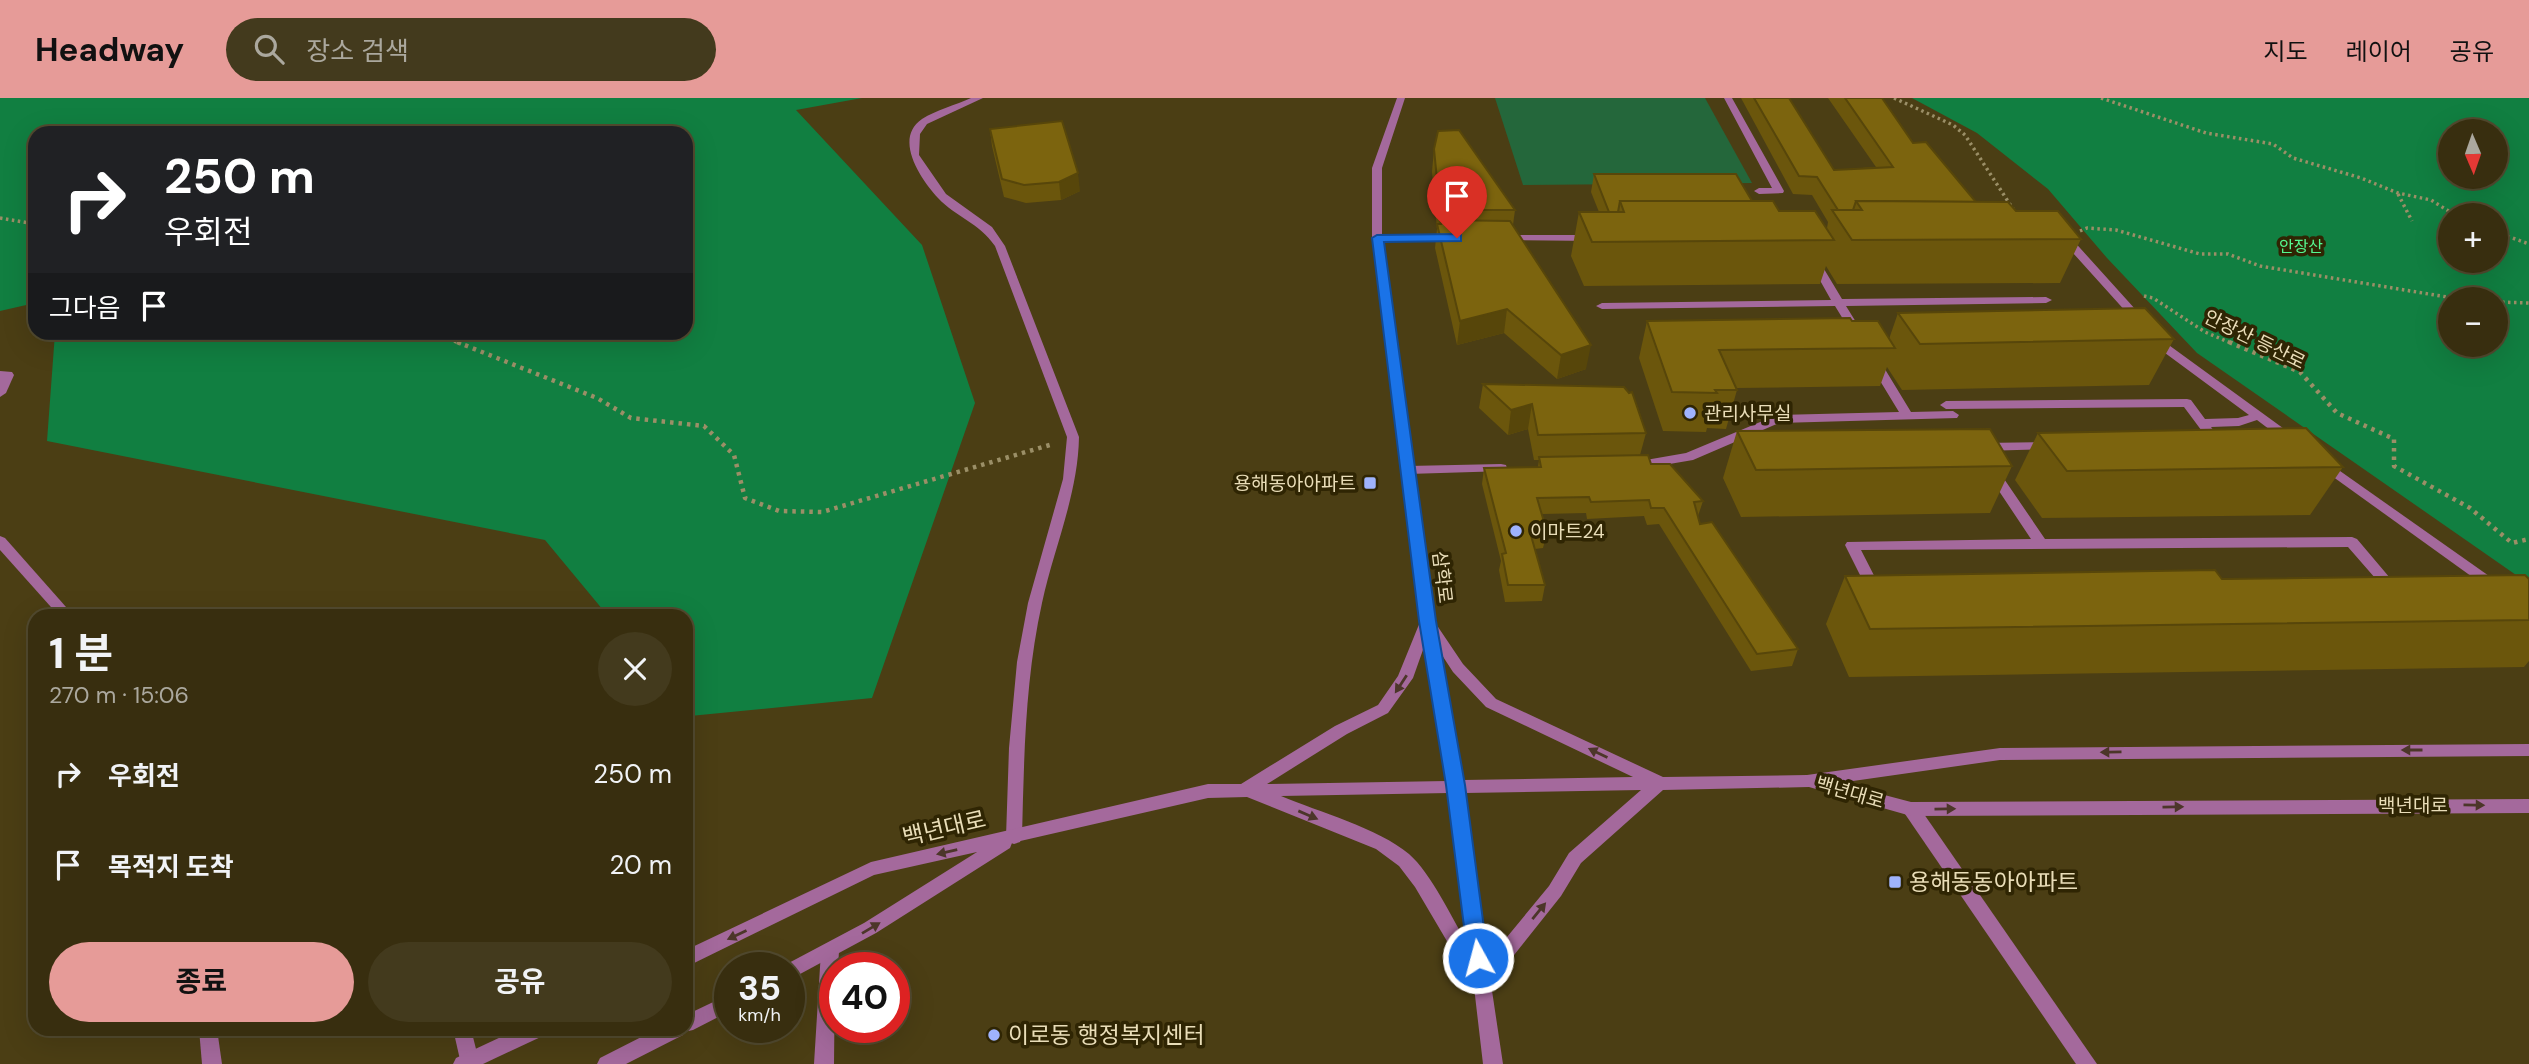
<!DOCTYPE html>
<html lang="ko">
<head>
<meta charset="utf-8">
<style>
	body { margin:0; font-family:"DM Sans","Noto Sans KR",sans-serif; background:#433a1d; color:#f1f3f6; height:100vh; display:flex; flex-direction:column; font-size:26px; white-space:nowrap }
	* { box-sizing:border-box; margin:0 }
	p { font-size:23px; color:#aba89e }
	.icon { flex:none; width:38px; height:38px; fill:none; stroke:currentColor; stroke-width:2; stroke-linecap:round; stroke-linejoin:round }
	.map { position:relative; flex:1; overflow:hidden }
	.drawer { position:absolute; left:28px; top:511px; width:665px; height:427px; display:flex; flex-direction:column; background:#382e0f; border-radius:21px; box-shadow:0 7px 28px #0002,0 0 0 2px #524a2f }
	.drawer>* { flex:none }
	.guide { position:absolute; left:28px; top:28px; width:665px; height:214px; border-radius:21px; box-shadow:0 7px 28px #0002,0 0 0 2px #524a2f; background:#202124; color:#fff; overflow:hidden }
	.needle { width:46px; rotate:178deg }
	.fabs { position:absolute; left:2438px; top:21px; display:grid; gap:14px }
	.fabs a { display:grid; place-items:center; width:70px; height:70px; border-radius:50%; background:#382e0f; box-shadow:0 7px 28px #0002,0 0 0 2px #524a2f; font-size:35px }
	.speed { position:absolute; left:714px; top:854px; display:flex; gap:14px; font-size:35px; font-weight:700; text-align:center }
	.speed>* { display:grid; place-content:center; width:91px; height:91px; border-radius:50%; background:#382e0f; box-shadow:0 7px 28px #0002,0 0 0 2px #524a2f; line-height:1 }
	.speed small { font-size:18px; font-weight:400 }
	.speed .limit { border:10px solid #d22; background:#fff; color:#111 }
	.pin { position:absolute; display:grid; place-items:center; width:60px; height:60px; color:#fff; margin:-72px -30px; border-radius:50% 50% 50% 0; rotate:-45deg; box-shadow:0 0 7px #0007 }
	.pin .icon { rotate:45deg }
	.me { position:absolute; width:77px; margin:-38px; rotate:353deg; stroke-linejoin:round; filter:drop-shadow(0 0 5px #0008) }
	.turn { display:flex; align-items:center; gap:24px; height:147px; padding:0 21px; font-size:32px }
	.turn .icon { width:91px; height:91px; stroke-width:2.5 }
	.turn b { display:block; font-size:49px; line-height:60px }
	.then { display:flex; align-items:center; height:66px; padding:0 21px; background:#0003; gap:14px; font-size:26px }
	.round { display:grid; place-items:center; flex:none; width:74px; height:74px; border-radius:37px; background:#433a1d }
	.headline { display:flex; align-items:center; justify-content:space-between; height:119px; padding:0 21px }
	h1 { font-size:42px; font-weight:700; line-height:52px }
	.primary-button { display:flex; gap:14px; margin-top:auto; padding:14px 21px }
	.primary-button a { flex:1; height:80px; border-radius:42px; background:#e69b98; color:#111; font-size:28px; font-weight:700; line-height:80px; text-align:center }
	.primary-button a+a { background:#433a1d; color:#f1f3f6 }
	ul { padding:0; list-style:none }
	li { display:flex; align-items:center; gap:21px; height:91px; padding:0 21px }
	li div { flex:1 }
	li b { display:block; font-size:26px }
	li em { font-style:normal }
	header { display:flex; align-items:center; gap:42px; box-sizing:border-box; height:98px; padding:0 35px; background:#e69b98; color:#111 }
	header strong { font-size:33px }
	nav { display:flex; gap:38px; margin-inline-start:auto; font-size:24px }
	.search { width:490px; height:63px; background:#433a1d; display:flex; align-items:center; gap:18px; box-sizing:border-box; padding:0 24px; border-radius:38px; color:#aba89e; font-size:26px }
	.map>svg:first-child { display:block }
	.green { fill:#24673b }
	.forest { fill:#117f41; fill-rule:evenodd }
	.lines { fill:none; stroke-linecap:round; stroke-linejoin:round }
	.path-far1 { stroke:#9b8f67; stroke-width:3.5; stroke-dasharray:2.5 3.5; stroke-linecap:butt }
	.path { stroke:#9b8f67; stroke-width:4.5; stroke-dasharray:3.5 5; stroke-linecap:butt }
	.service { fill:#a4699c; fill-rule:evenodd }
	.minor { fill:#a4699c; fill-rule:evenodd }
	.tertiary { fill:#a4699c; fill-rule:evenodd }
	.wall { fill:#6b560c }
	.shaded-wall { fill:#57460a }
	.building { fill:#7c640e; stroke:#57460a; stroke-width:2 }
	.oneway { fill:#4c3629 }
	.route { fill:#1a73e8; stroke:#114b97; stroke-width:2 }
	.poi-dot { fill:#9fb3fd; stroke:#2f2503; stroke-width:2.5 }
	.labels { text-anchor:middle; stroke-width:7; stroke-linejoin:round; paint-order:stroke }
	.far-park-label { font-size:16px; fill:#55f890; stroke:#2f2503 }
	.street-label { font-size:19px; fill:#e9ddb8; stroke:#2f2503 }
	.poi-label { font-size:19px; fill:#e9ddb8; stroke:#2f2503; text-anchor:start }
	.near-street-label { font-size:23px; fill:#e9ddb8; stroke:#2f2503 }
	.near-poi-label { font-size:23px; fill:#e9ddb8; stroke:#2f2503; text-anchor:start }
</style>
</head>
<body>
<header>
<strong>Headway</strong>
<div class="search"><svg class="icon" aria-label="search" viewBox="0 0 24 24"><circle cx="10" cy="10" r="6"/><path d="M15 15l6 6"/></svg>장소 검색</div>
<nav><a>지도</a><a>레이어</a><a>공유</a></nav>
</header>
<div class="map">
<svg width="2529" height="966" viewBox="0 0 2529 966">
	<rect width="100%" height="100%" fill="#4b3e14"/>
	<polygon class="green" points="1495,0 1705,0 1752,85 1523,87"/>
	<g class="forest">
		<polygon points="0,0 862,0 796,12 922,147 975,305 872,600 690,618 686,613 686,518 608,518 545,442 47,343 55,235 686,234 686,35 35,35 35,205 0,213"/>
		<path d="M1912,0H2529V486L2197,255L2107,160L2048,91L1977,35ZM2450,33H2496V79H2450ZM2450,117H2496V163H2450ZM2450,201H2496V247H2450Z"/>
	</g>
	<g class="lines">
		<g class="path-far1">
			<polyline points="1894,0 1953,27 1965,37 2013,111"/>
			<polyline points="2101,0 2206,35 2273,46 2293,60 2361,80 2398,95 2431,102 2455,117"/>
			<polyline points="2398,96 2412,123"/>
			<polyline points="0,120 35,126"/>
			<polyline points="2080,133 2087,130 2116,132 2200,156 2228,156 2260,168 2459,201"/>
			<polyline points="2496,134 2529,146"/>
			<polyline points="2144,198 2153,200 2205,234 2233,246"/>
			<polyline points="2496,204 2529,205"/>
			<polyline points="432,234 461,246"/>
		</g>
		<g class="path">
			<polyline points="457,244 597,300 631,320 704,328 734,357 745,400 779,413 822,414 1053,346"/>
			<polyline points="2229,244 2300,274 2337,315 2394,341 2394,368 2470,410 2512,445 2529,441"/>
		</g>
		<g class="service">
			<polygon points="0,273 12,274 14,277 6,295 0,299"/>
			<polygon points="0,438 5,440 74,518 59,518 0,452"/>
			<polygon points="199,931 217,931 222,966 202,966"/>
			<polygon points="453,931 471,931 479,963 477,966 461,966"/>
		</g>
		<g class="minor">
			<path d="M971,0H983L927,26L920,36L919,57L946,96L992,129L1005,148L1079,339C1078,397 1054,449 1042,505C1025,582 1024,661 1022,739L1020,744L1014,746L1008,744L1006,739L1009,650L1017,564L1028,505L1063,381L1067,339L995,148C978,124 956,119 938,100C921,81 893,41 922,21C936,12 956,7 971,0Z"/>
			<polygon points="1724,0 1732,0 1784,93 1783,95 1759,96 1754,93 1759,90 1772,90"/>
			<polygon points="1377,137 1454,137 1459,140 1454,143 1373,142 1372,140"/>
			<polygon points="1502,137 1594,137 1599,140 1594,143 1498,142 1497,140"/>
			<polygon points="2067,139 2071,140 2145,222 2145,226 2137,226 2064,145 2057,142"/>
			<polygon points="1813,158 1818,161 1842,201 2046,199 2052,202 2046,205 1846,208 1864,237 1858,240 1854,239 1835,208 1602,211 1596,208 1602,205 1831,202 1808,161"/>
			<polygon points="2155,237 2294,338 2296,341 2294,344 2286,344 2257,322 2239,328 2211,329 2223,345 2221,348 2213,348 2184,309 1946,311 1940,307 1946,303 2187,301 2191,302 2205,321 2238,320 2249,317 2161,252 2149,240"/>
			<polygon points="1874,259 1880,263 1911,314 1953,313 1959,317 1957,320 1779,325 1693,362 1640,371 1634,367 1640,363 1686,355 1777,317 1899,314 1868,263"/>
			<polygon points="2050,344 2056,348 2054,351 1983,353 1977,349 1983,345"/>
			<polygon points="2323,361 2499,485 2501,488 2499,491 2489,491 2318,368 2317,365 2318,362"/>
			<polygon points="1501,366 1506,367 1507,370 1506,373 1408,376 1402,372 1408,368"/>
			<polygon points="1993,371 1998,372 2045,441 2352,439 2357,441 2401,493 2394,498 2389,496 2348,449 1861,452 1883,495 1881,499 1871,499 1845,447 1847,444 2031,441 1987,375"/>
			<polygon points="1911,704 1917,706 2097,966 2076,966 1905,716 1903,711 1905,706"/>
			<polygon points="830,845 836,847 839,853 838,870 835,870 834,966 814,966 821,853 824,847"/>
		</g>
		<g class="tertiary">
			<path d="M1397,0H1405L1382,70V140L1434,523L1463,566L1496,601L1663,679L1807,677L2000,650L2529,646V658L2000,662L1839,685L1911,704L2529,701V715L1911,718L1809,689L1663,692L1581,765L1561,798L1491,886L1503,966H1483L1474,889L1415,789L1399,768L1376,751L1247,699L1208,700L1012,745L1010,750L876,835L789,882V870L783,868L864,825L977,754L874,777L686,869V852L871,764L1208,686H1241L1335,628L1378,607L1398,578L1420,524L1372,140V70ZM1424,549L1447,683L1267,686L1347,636L1388,615L1413,580ZM1440,554L1453,574L1486,609L1633,679L1463,682ZM1641,692L1569,755L1549,788L1488,862L1465,695ZM1449,695L1468,847C1453,822 1431,775 1409,756C1378,730 1319,714 1281,698Z"/>
			<polygon points="730,896 730,913 693,932 684,934 683,937 626,966 597,966 600,960 657,931 686,931 686,917"/>
			<polygon points="518,931 547,931 545,937 483,966 453,966 456,960"/>
		</g>
	</g>
	<g class="wall">
		<polygon points="1741,0 1789,0 1834,72 1876,69 1828,0 1882,0 1913,45 1976,104 2016,113 2081,141 2060,185 1837,186 1826,168 1820,186 1584,188 1571,158 1579,114 1599,114 1591,94 1594,76 1752,103 1827,130 1828,124 1812,97 1793,96"/>
		<polygon points="990,31 1080,93 1061,102 1026,105 1004,99 992,48"/>
		<polygon points="1434,51 1515,112 1513,127 1586,271 1557,281 1504,235 1457,247 1435,150 1437,131 1432,74"/>
		<polygon points="1898,215 2174,241 2149,287 1902,292 1887,269 1880,288 1736,290 1737,292 1726,331 1707,330 1706,334 1663,333 1639,260 1647,223 1852,223 1889,241"/>
		<polygon points="1483,286 1646,335 1640,357 1651,366 1703,403 1698,418 1700,426 1798,551 1792,568 1751,573 1659,426 1647,427 1644,418 1587,421 1586,415 1542,416 1547,434 1543,450 1535,451 1545,487 1542,503 1505,504 1499,472 1501,463 1482,386 1484,370 1538,369 1539,362 1534,362 1528,331 1508,337 1479,310"/>
		<polygon points="1737,333 2012,368 1990,415 1741,419 1723,380"/>
		<polygon points="2038,335 2343,369 2310,417 2042,420 2015,382"/>
		<polygon points="1845,478 2222,481 2529,481 2529,563 2524,569 1849,579 1826,526"/>
	</g>
	<g class="shaded-wall">
		<polygon points="1078,75 1080,93 1061,102 1059,84"/>
		<polygon points="1507,211 1504,235 1457,247 1460,223"/>
		<polygon points="1591,247 1586,271 1557,281 1561,257"/>
		<polygon points="1532,306 1528,331 1508,337 1511,312"/>
	</g>
	<g class="building">
		<polygon points="1754,0 1789,0 1834,72 1893,69 1845,0 1882,0 1913,45 1926,44 1976,104 1856,103 1853,112 1838,112 1817,79 1799,78"/>
		<polygon points="1062,23 1078,75 1059,84 1024,87 1002,81 990,31"/>
		<polygon points="1459,32 1515,112 1440,112 1434,51 1438,33"/>
		<polygon points="1594,76 1736,76 1752,103 1620,103 1618,114 1609,114"/>
		<polygon points="1620,103 1773,103 1779,113 1815,113 1834,142 1592,144 1579,114 1624,114"/>
		<polygon points="1856,103 2008,104 2016,113 2058,113 2081,141 1852,142 1832,112 1862,112"/>
		<polygon points="1440,122 1510,123 1591,247 1561,257 1507,211 1460,223 1437,126 1441,126"/>
		<polygon points="2145,210 2174,241 1920,246 1898,215"/>
		<polygon points="1850,220 1852,223 1878,223 1895,250 1719,252 1737,292 1715,292 1717,295 1672,294 1647,223"/>
		<polygon points="1483,286 1624,289 1629,295 1632,294 1646,335 1538,337 1532,306 1511,312"/>
		<polygon points="2306,330 2343,369 2067,373 2038,335"/>
		<polygon points="1990,331 2012,368 1756,372 1737,333"/>
		<polygon points="1648,357 1651,366 1670,366 1703,403 1694,404 1700,426 1712,424 1798,551 1757,556 1664,410 1651,410 1649,402 1591,404 1589,399 1537,400 1547,434 1530,434 1545,487 1508,487 1502,456 1506,455 1484,370 1541,369 1539,359"/>
		<polygon points="2215,472 2222,481 2525,477 2529,481 2529,522 1870,531 1845,478"/>
	</g>
	<defs><path id="oneway-solid" d="M-6-.8H1V-3.2L6.5 0L1 3.2V.8H-6Z" transform="scale(1.75)"/></defs>
	<g class="oneway">
		<use href="#oneway-solid" transform="translate(1401 586) rotate(123)"/>
		<use href="#oneway-solid" transform="translate(2412 652) rotate(-180)"/>
		<use href="#oneway-solid" transform="translate(2111 654) rotate(179)"/>
		<use href="#oneway-solid" transform="translate(1598 655) rotate(-154)"/>
		<use href="#oneway-solid" transform="translate(2474 707) rotate(1)"/>
		<use href="#oneway-solid" transform="translate(2173 709) rotate(-1)"/>
		<use href="#oneway-solid" transform="translate(1945 711) rotate(-1)"/>
		<use href="#oneway-solid" transform="translate(1308 717) rotate(23)"/>
		<use href="#oneway-solid" transform="translate(947 754) rotate(167)"/>
		<use href="#oneway-solid" transform="translate(1539 813) rotate(-51)"/>
		<use href="#oneway-solid" transform="translate(871 830) rotate(-31)"/>
		<use href="#oneway-solid" transform="translate(737 837) rotate(155)"/>
	</g>
	<polygon class="route" points="1457,136 1461,137 1461,143 1384,144 1436,523 1465,687 1488,860 1485,867 1478,869 1471,867 1468,860 1446,687 1419,523 1372,140 1377,137"/>
	<g class="poi-dot">
		<circle cx="1690" cy="315" r="7"/>
		<rect x="1363" y="378" width="14" height="14" rx="3.5"/>
		<circle cx="1516" cy="433" r="7"/>
		<rect x="1888" y="777" width="14" height="14" rx="3.5"/>
		<circle cx="994" cy="937" r="7"/>
	</g>
	<g class="labels">
		<g class="far-park-label">
			<text x="2301" y="154">안장산</text>
		</g>
		<g class="street-label">
			<text transform="translate(2255 241) rotate(26)" y="7">안장산 등산로</text>
			<text transform="translate(1443 479) rotate(83)" y="7">삼학로</text>
			<text transform="translate(1850 694) rotate(16)" y="7">백년대로</text>
			<text x="2413" y="714">백년대로</text>
		</g>
		<g class="poi-label">
			<text x="1704" y="322">관리사무실</text>
			<text x="1356" y="392" text-anchor="end">용해동아아파트</text>
			<text x="1530" y="440">이마트24</text>
		</g>
		<g class="near-street-label">
			<text transform="translate(944 730) rotate(-13)" y="8">백년대로</text>
		</g>
		<g class="near-poi-label">
			<text x="1909" y="792">용해동동아아파트</text>
			<text x="1008" y="945">이로동 행정복지센터</text>
		</g>
	</g>
</svg>
<div class="fabs">
<a><svg class="needle" viewBox="-14 -14 28 28"><path d="M0-13l5 13h-10z" fill="#e53935"/><path d="M0 13l5-13h-10z" fill="#aba89e"/></svg></a>
<a>+</a>
<a>−</a>
</div>
<div class="speed"><div>35<small>km/h</small></div><div class="limit">40</div></div>
<div class="pin" style="left:1457px;top:140px;background:#d93025"><svg class="icon" aria-label="arrive" viewBox="0 0 24 24"><path d="M6 21V4h12l-3 4 3 4H6"/></svg></div>
<svg class="me" style="left:1478px;top:860px" viewBox="-20 -20 40 40"><circle r="17" fill="#1a73e8" stroke="#fff" stroke-width="3"/><path d="M0-11L8 9 0 5-8 9z" fill="#fff"/></svg>
<div class="guide">
<div class="turn"><svg class="icon" aria-label="right" viewBox="0 0 24 24"><path d="M7 20v-9h11M14 6l5 5-5 5"/></svg><div><b>250 m</b>우회전</div></div>
<div class="then">그다음<svg class="icon" aria-label="arrive" viewBox="0 0 24 24"><path d="M6 21V4h12l-3 4 3 4H6"/></svg></div>
</div>
<section class="drawer">
<div class="headline"><div><h1>1 분</h1><p>270 m · 15:06</p></div><a class="round"><svg class="icon" aria-label="close" viewBox="0 0 24 24"><path d="M6 6l12 12M18 6L6 18"/></svg></a></div>
<ul>
<li><svg class="icon" aria-label="right" viewBox="0 0 24 24"><path d="M7 20v-9h11M14 6l5 5-5 5"/></svg><div><b>우회전</b></div><em>250 m</em></li>
<li><svg class="icon" aria-label="arrive" viewBox="0 0 24 24"><path d="M6 21V4h12l-3 4 3 4H6"/></svg><div><b>목적지 도착</b></div><em>20 m</em></li>
</ul>
<div class="primary-button"><a>종료</a><a>공유</a></div>
</section>
</div>
</body>
</html>
